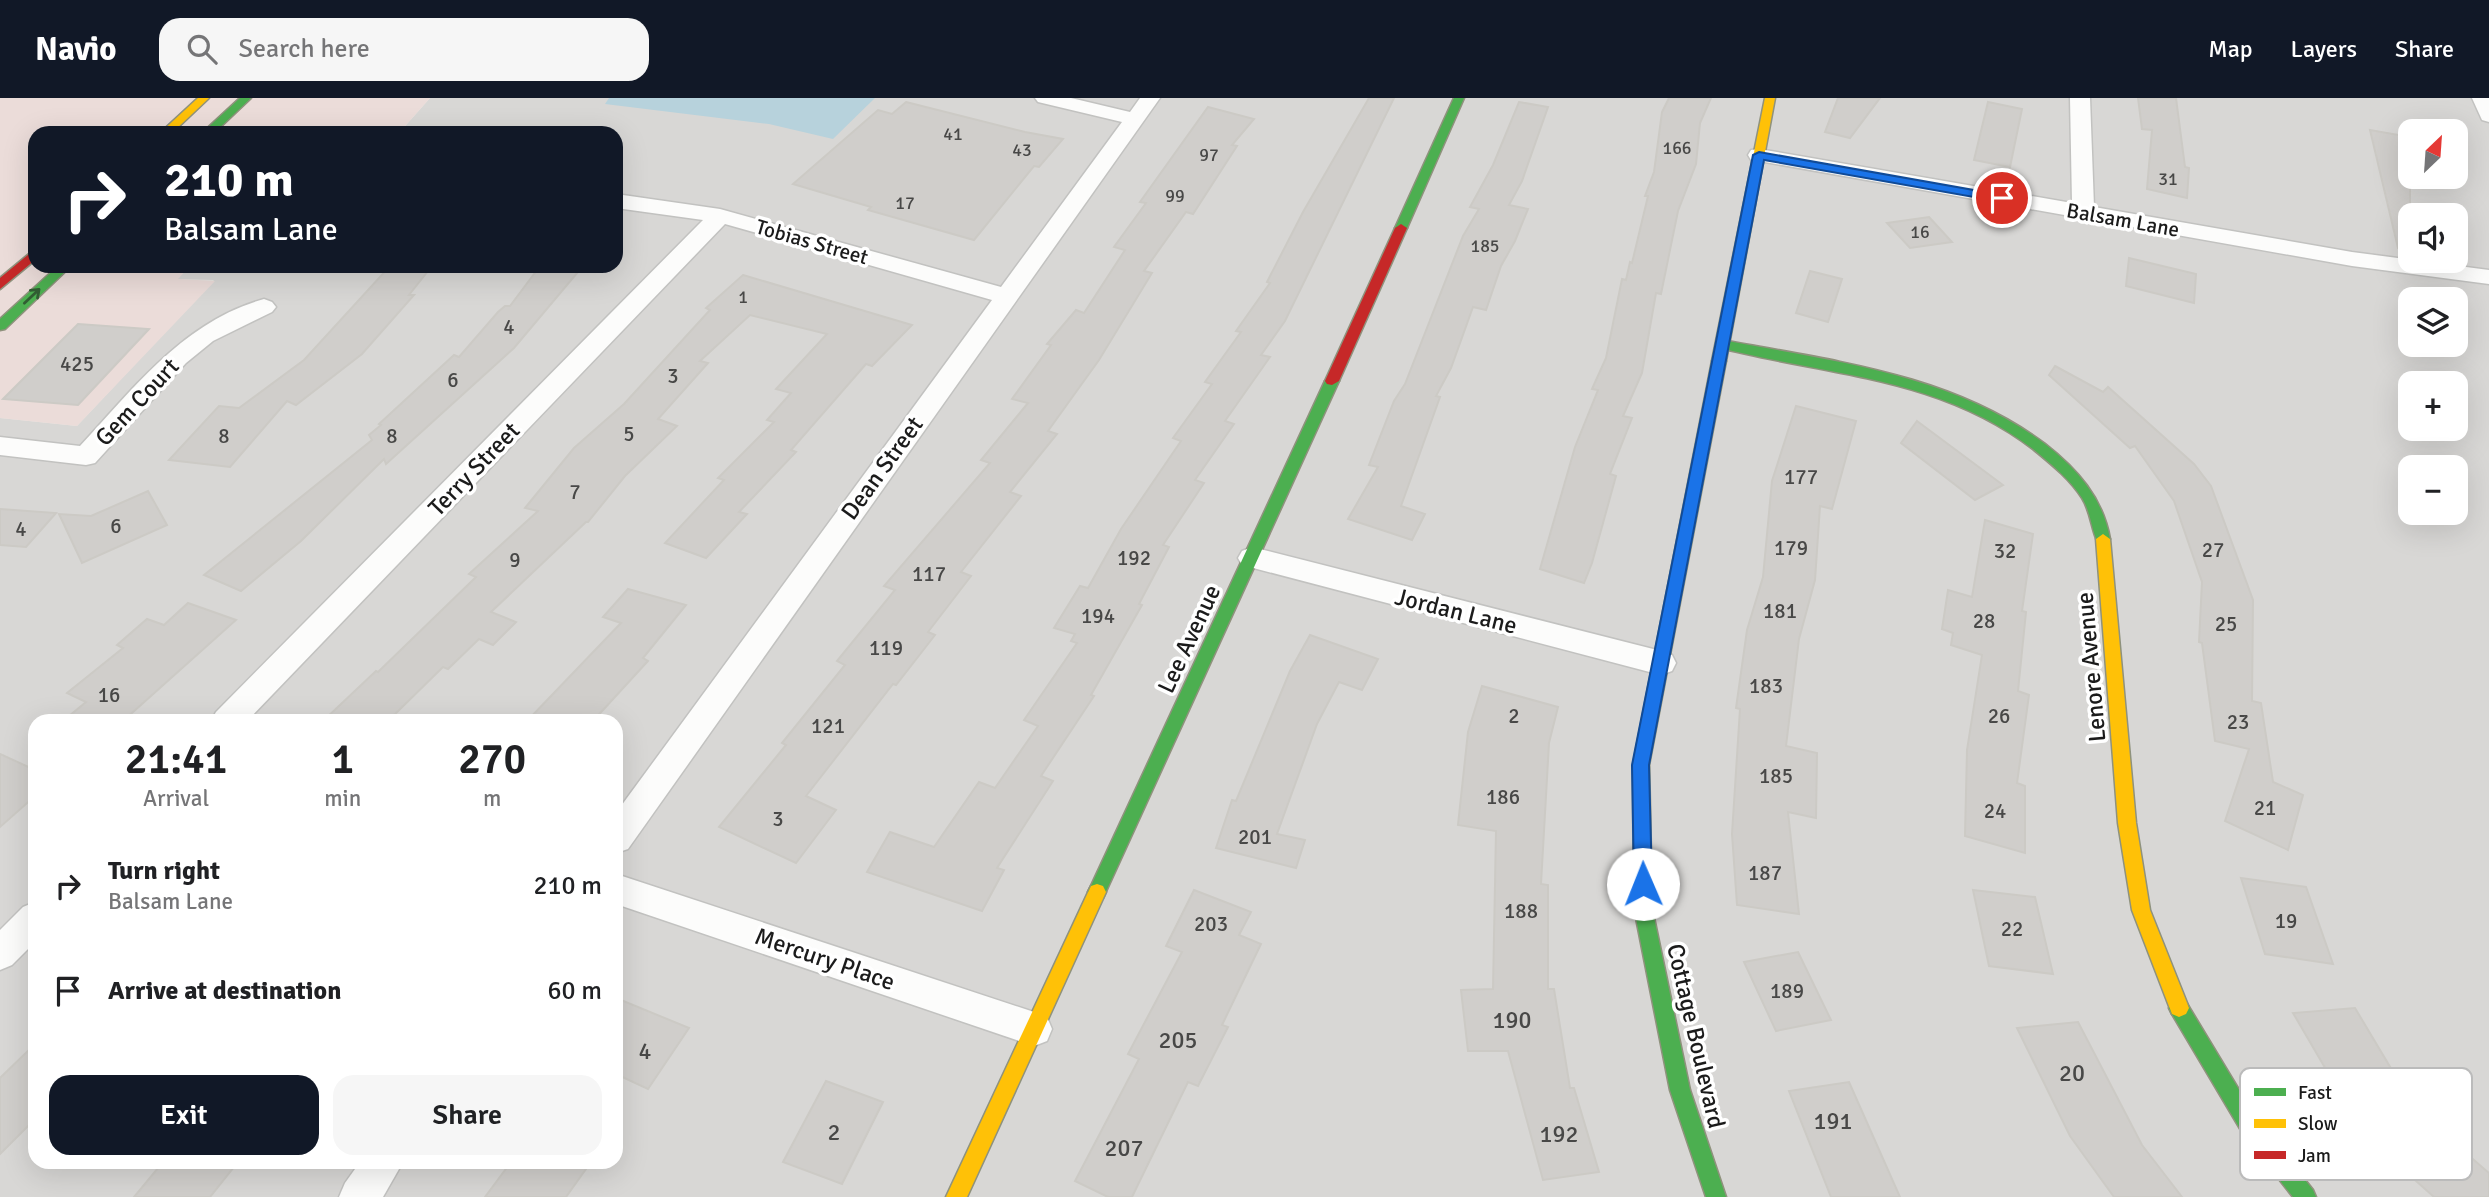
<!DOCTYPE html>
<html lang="en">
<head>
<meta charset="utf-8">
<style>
	body { margin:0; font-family:Signika,sans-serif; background:#f6f6f6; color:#202124; height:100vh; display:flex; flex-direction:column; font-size:26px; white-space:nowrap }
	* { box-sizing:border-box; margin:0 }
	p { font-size:23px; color:#757577 }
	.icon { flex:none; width:38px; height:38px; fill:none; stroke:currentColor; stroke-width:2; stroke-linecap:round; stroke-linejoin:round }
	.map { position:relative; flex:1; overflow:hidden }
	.details { position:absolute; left:28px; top:616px; width:595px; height:455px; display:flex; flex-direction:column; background:#fff; border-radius:21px; box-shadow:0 7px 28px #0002 }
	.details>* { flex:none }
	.hud { position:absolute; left:28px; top:28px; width:595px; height:147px; border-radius:21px; box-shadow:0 7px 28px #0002; background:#111827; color:#fff; overflow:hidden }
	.needle { width:46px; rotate:25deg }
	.buttons { position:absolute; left:2398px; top:21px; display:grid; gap:14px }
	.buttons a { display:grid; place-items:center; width:70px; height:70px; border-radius:14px; background:#fff; box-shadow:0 7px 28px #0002; font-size:35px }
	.pin { position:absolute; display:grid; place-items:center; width:60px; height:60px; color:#fff; margin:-30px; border:4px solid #fff; border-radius:50%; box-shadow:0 2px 7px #0007 }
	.me { position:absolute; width:77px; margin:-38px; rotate:359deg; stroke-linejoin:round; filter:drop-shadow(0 0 5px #0008) }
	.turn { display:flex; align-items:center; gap:24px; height:147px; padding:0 21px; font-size:32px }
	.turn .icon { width:91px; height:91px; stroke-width:2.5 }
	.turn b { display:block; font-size:49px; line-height:60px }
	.eta { display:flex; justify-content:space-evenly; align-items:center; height:119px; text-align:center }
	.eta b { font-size:42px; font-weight:600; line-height:49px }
	.button { display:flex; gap:14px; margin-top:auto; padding:14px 21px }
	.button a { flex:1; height:80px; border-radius:21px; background:#111827; color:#fff; font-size:28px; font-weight:600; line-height:80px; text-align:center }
	.button a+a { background:#f6f6f6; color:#202124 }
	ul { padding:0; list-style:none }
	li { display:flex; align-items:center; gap:21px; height:105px; padding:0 21px }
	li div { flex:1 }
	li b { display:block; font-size:26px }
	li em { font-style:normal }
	header { display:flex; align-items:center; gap:42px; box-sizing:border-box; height:98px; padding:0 35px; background:#111827; color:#fff }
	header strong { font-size:33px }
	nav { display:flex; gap:38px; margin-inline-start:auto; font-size:24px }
	.search { width:490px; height:63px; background:#f6f6f6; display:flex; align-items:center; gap:18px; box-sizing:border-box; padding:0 24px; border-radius:21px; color:#757577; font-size:26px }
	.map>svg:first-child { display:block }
	.residential { fill:#d8d7d5; fill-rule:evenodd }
	.commercial { fill:#ebdcd9 }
	.water { fill:#b7d2dc }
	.building { fill:#d0cecb; stroke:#cccac5; stroke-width:2 }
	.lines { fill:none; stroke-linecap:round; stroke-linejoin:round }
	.street-casing { stroke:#c2c2c0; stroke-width:3 }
	.fast-casing { stroke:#8f927d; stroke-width:3 }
	.slow-casing { stroke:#8f927d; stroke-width:3 }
	.jam-casing { stroke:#8f927d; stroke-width:3 }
	.street { fill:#fcfcfb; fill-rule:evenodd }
	.fast { fill:#4caf50; fill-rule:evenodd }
	.slow { fill:#ffc107; fill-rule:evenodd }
	.jam { fill:#c62828; fill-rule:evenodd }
	.oneway { stroke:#315e33 }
	.route { fill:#1a73e8; stroke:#114b97; stroke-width:2 }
	.labels { text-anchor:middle; stroke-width:7; stroke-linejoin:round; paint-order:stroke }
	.far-number-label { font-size:18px; fill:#484847 }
	.far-street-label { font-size:21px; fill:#1b1b1b; stroke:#fff }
	.number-label { font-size:21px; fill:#484847 }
	.street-label { font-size:24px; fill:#1b1b1b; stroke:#fff }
	.near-number-label { font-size:24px; fill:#484847 }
	.key { fill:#fff; stroke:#bbb; stroke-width:2 }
	.key-label { font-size:19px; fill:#1b1b1b }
</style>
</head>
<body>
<header>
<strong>Navio</strong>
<div class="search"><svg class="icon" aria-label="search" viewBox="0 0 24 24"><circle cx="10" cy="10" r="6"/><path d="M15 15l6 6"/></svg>Search here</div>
<nav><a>Map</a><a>Layers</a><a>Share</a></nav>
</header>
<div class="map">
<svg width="2489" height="1099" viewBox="0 0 2489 1099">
	<rect width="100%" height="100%" fill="#e9e8e4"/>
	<path class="residential" d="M430,0H2489V1099H0V320L77,328L214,182L177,181L190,168H616V35H399ZM2410,33H2455V79H2410ZM2410,117H2455V163H2410ZM2410,201H2455V247H2410ZM2410,285H2455V331H2410ZM2410,369H2455V415H2410ZM35,623H616V1064H35Z"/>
	<polygon class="commercial" points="0,0 430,0 399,35 35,35 35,168 190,168 178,181 215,183 77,328 0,320"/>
	<polygon class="water" points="609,0 875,0 833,41 769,26 605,6"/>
	<g class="building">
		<polygon points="1369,0 1394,0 1285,223 1261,257 1270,259 1225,323 1234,326 1195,382 1204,385 1163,447 1169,449 1139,506 1142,507 1091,597 1094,598 1041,678 1053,683 997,770 1004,772 982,813 867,774 890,734 934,749 979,684 995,690 1038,628 1024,622 1077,545 1071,543 1075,536 1054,530 1080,488 1088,490 1121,431 1181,343 1173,340 1212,286 1205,284 1241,234 1236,233 1270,185 1267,184 1303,114"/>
		<polygon points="1669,0 1711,0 1700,25 1696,66 1678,113 1661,196 1656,195 1642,275 1623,318 1632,320 1610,376 1616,378 1592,465 1584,485 1540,471 1575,349 1598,292 1592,291 1606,260 1622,181 1626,182 1630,164 1632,165 1648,98 1645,98 1654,74 1662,14"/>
		<polygon points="1838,0 1880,0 1850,40 1825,34"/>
		<polygon points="2138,0 2176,0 2185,69 2189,70 2187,100 2147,91 2152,32 2142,31"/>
		<polygon points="906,4 1025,34 1063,41 1039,69 1034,68 974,142 868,112 871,109 793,86 878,12 892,16"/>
		<polygon points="1519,4 1548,9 1522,83 1509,107 1528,111 1515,143 1501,168 1486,212 1473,209 1451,270 1436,298 1440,299 1401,408 1425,416 1412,442 1348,421 1378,369 1369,367 1394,303 1405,286 1463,138 1479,111 1470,109 1493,67"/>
		<polygon points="1988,4 2022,11 2010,69 1974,62"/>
		<polygon points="1208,9 1254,21 1232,47 1237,48 1193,116 1186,114 1144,173 1152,175 1099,262 1048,333 1057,336 1010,394 1021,398 961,474 971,478 928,534 935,537 896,587 893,586 806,698 836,712 796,765 719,729 786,647 782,645 845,567 837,563 895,492 884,488 990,365 981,362 1028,305 1012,301 1051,247 1047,246 1076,212 1084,215 1125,152 1114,149 1146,105 1140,104"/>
		<polygon points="2370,32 2410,39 2410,149 2398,150"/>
		<polygon points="1929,119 1952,144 1910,150 1887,125"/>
		<polygon points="2129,160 2196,176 2194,205 2126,188"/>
		<polygon points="390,168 432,168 409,197 414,197 362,256 296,307 287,303 230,369 169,362 219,308 239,310 304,262"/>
		<polygon points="540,168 583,168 514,250 386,366 384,361 301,443 241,493 204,477 372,342 369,337 381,327 379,326 454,257 459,259 498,214 505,208 510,208"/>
		<polygon points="1810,173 1842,181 1828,224 1796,215"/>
		<polygon points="743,177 912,227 872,268 866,266 791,352 796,354 739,414 747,416 706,460 665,445 724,382 718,380 774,324 767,322 791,295 776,291 827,236 750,217 700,263 708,265 658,321 677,328 625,378 588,424 586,424 491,514 516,524 493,547 479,541 448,571 443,569 388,623 323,623 376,573 378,574 476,479 469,476 538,413 525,410 574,350 624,306 710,212 706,210"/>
		<polygon points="78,226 149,231 78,307 3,301"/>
		<polygon points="2055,268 2103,294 2108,289 2194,366 2211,388 2253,502 2252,603 2261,605 2273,684 2303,697 2288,752 2225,723 2249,651 2215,643 2202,545 2199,544 2202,484 2174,403 2135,348 2130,350 2049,277"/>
		<polygon points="1796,308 1856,323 1832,411 1820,408 1815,482 1799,541 1786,648 1817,655 1816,720 1788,714 1799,816 1737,807 1732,736 1740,611 1736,610 1747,532 1763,479 1772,383"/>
		<polygon points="1917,323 2003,387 1975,402 1901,345"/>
		<polygon points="148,393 167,427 82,465 59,416 91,418"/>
		<polygon points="0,411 56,415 26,449 0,447"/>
		<polygon points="1985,422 2033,436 2022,513 2026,514 2018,593 2029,597 2017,685 2025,688 2025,755 1965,738 1967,652 1982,557 1951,547 1953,535 1942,531 1948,492 1972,499"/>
		<polygon points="628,491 686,507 643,560 648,563 593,623 527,623 621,525 603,519"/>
		<polygon points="188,505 236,522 123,623 63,623 86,604 67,595 123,550 117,547 147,521 164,527"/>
		<polygon points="1310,537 1378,561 1362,592 1339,584 1317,626 1277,736 1305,742 1296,770 1216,750 1232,702 1236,703 1290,573"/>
		<polygon points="1482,588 1558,609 1549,645 1541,786 1548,787 1548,891 1554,891 1570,990 1574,990 1599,1074 1543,1082 1508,953 1468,953 1461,892 1493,891 1496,733 1458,727 1468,634"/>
		<polygon points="0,656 35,672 35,698 0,729"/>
		<polygon points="2241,780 2306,789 2333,866 2265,856"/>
		<polygon points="1194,792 1251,814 1239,837 1261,846 1222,927 1228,929 1198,988 1188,984 1132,1099 1108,1099 1075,1083 1139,961 1128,956 1182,854 1166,848"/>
		<polygon points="1973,792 2035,799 2053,876 1989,868"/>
		<polygon points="1798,854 1831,922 1776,933 1744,864"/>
		<polygon points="616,900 689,930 648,991 616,976"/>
		<polygon points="2355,910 2408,999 2345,1004 2293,915"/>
		<polygon points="2078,924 2142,1047 2182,1099 2114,1099 2070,1038 2017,930"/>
		<polygon points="35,946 35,1021 0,1056 0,980"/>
		<polygon points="826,983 883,1004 842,1086 783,1064"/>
		<polygon points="1849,984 1900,1099 1831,1099 1789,993"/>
		<polygon points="2437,1030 2489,1075 2489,1099 2434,1099 2397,1066"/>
		<polygon points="163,1064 238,1064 210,1099 134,1099"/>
		<polygon points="511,1064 591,1064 566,1099 485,1099"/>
	</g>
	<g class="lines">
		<defs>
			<g id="street">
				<polygon points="1035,0 1071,0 1130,14 1140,0 1160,0 628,751 616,755 616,715 992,202 725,126 247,623 211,623 216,614 703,122 616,110 616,96 720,111 1001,189 1122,24 1038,4"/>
				<polygon points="2070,0 2090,0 2094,109 2352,154 2489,172 2489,186 2352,168 1759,63 1751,62 1748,57 1751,52 1759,51 2072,105"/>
				<polygon points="2472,0 2489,0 2489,24 2482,22"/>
				<path d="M264,201L272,204L276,209L272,214L213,243L186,265L95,365L86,367L0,357V339L80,348C134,290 184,223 264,201Z"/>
				<polygon points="1252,449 1661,553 1672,557 1676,565 1672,573 1661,577 1242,467 1238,460 1242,453"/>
				<polygon points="616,776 1034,914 1047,919 1052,931 1047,943 1034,948 616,806"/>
				<polygon points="35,804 35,844 12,867 0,872 0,832 23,809"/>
				<polygon points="360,1064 403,1064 383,1099 339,1099 345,1085"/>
			</g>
			<g id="fast">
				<polygon points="240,0 251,0 214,35 202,35"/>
				<polygon points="1454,0 1464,0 1407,130 1401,134 1397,133 1395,130"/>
				<polygon points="58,168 71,168 5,231 0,232 0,221"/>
				<path d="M1722,242C1833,263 1952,276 2045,346C2077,371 2103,400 2110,441L2103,446L2098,445C2091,431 2091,414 2082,400C2069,380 2051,366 2033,351C1938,278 1828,278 1717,249L1716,246Z"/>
				<polygon points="1719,259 1726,263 1649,667 1652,810 1690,992 1726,1099 1706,1099 1670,992 1634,810 1633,667 1712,263"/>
				<polygon points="1332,279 1339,283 1103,800 1097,802 1091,800 1088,794 1091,788 1325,283"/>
				<polygon points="2179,901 2186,904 2256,1020 2313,1092 2316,1099 2293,1099 2242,1034 2172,916 2169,910 2172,904"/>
			</g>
			<g id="slow">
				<polygon points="198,0 209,0 172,35 160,35"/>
				<polygon points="1765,0 1775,0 1726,263 1719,267 1712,263"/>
				<polygon points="2103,436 2110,441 2136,725 2150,812 2189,910 2186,916 2179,919 2172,916 2132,812 2118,725 2096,441"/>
				<polygon points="1097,786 1103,788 1106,794 967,1099 946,1099 1091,788"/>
			</g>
			<g id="jam">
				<polygon points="1401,126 1407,130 1339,283 1332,287 1327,286 1325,283 1395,130"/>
				<polygon points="35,151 35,162 0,191 0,180"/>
			</g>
		</defs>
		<use href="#street" class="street-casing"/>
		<use href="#fast" class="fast-casing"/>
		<use href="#slow" class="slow-casing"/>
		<use href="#jam" class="jam-casing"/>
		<use href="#street" class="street"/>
		<use href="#fast" class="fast"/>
		<use href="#slow" class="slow"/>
		<use href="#jam" class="jam"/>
	</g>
	<defs><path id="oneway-shaft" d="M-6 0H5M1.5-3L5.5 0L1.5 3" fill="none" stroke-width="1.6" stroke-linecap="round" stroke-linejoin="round" transform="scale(1.75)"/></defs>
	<use class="oneway" href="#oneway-shaft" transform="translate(32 198) rotate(-43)"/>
	<polygon class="route" points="1759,54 2002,97 2008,100 2002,104 1764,62 1649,667 1652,786 1649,792 1643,794 1637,792 1634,786 1632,667 1753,57"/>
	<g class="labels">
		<g class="far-number-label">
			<text x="953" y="42">41</text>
			<text x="1677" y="56">166</text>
			<text x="1022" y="58">43</text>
			<text x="1209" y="63">97</text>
			<text x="2168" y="87">31</text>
			<text x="1175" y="104">99</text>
			<text x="905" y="111">17</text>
			<text x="1920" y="140">16</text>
			<text x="1485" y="154">185</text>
			<text x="743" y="205">1</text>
		</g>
		<g class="far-street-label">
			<text transform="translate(2123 122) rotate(10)" y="7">Balsam Lane</text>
			<text transform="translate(812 144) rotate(16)" y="7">Tobias Street</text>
		</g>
		<g class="number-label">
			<text x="509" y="236">4</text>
			<text x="77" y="273">425</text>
			<text x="673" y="285">3</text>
			<text x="453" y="289">6</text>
			<text x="629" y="343">5</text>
			<text x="224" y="345">8</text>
			<text x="392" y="345">8</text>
			<text x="1801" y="386">177</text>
			<text x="575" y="401">7</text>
			<text x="116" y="435">6</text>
			<text x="21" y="438">4</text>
			<text x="1791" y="457">179</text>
			<text x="2213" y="459">27</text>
			<text x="2005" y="460">32</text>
			<text x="1134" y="467">192</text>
			<text x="515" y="469">9</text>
			<text x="929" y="483">117</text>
			<text x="1780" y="520">181</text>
			<text x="1098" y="525">194</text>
			<text x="1984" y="530">28</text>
			<text x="2226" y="533">25</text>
			<text x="886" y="557">119</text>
			<text x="1766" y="595">183</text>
			<text x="109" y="604">16</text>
			<text x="1514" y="625">2</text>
			<text x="1999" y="625">26</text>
			<text x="2238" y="631">23</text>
			<text x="828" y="635">121</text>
			<text x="1776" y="685">185</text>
			<text x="1503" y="706">186</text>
			<text x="2265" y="717">21</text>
			<text x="1995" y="720">24</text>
			<text x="778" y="728">3</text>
			<text x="1255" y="746">201</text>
			<text x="1765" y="782">187</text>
			<text x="1521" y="820">188</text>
			<text x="2286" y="830">19</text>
			<text x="1211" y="833">203</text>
			<text x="2012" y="838">22</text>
			<text x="1787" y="900">189</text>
		</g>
		<g class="street-label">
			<text transform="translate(137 304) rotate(-47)" y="8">Gem Court</text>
			<text transform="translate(882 370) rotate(-54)" y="8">Dean Street</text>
			<text transform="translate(474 371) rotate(-46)" y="8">Terry Street</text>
			<text transform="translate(1456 513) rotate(14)" y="8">Jordan Lane</text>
			<text transform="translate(1189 541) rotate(-65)" y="8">Lee Avenue</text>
			<text transform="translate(2091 569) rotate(-95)" y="8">Lenore Avenue</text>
			<text transform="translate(825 861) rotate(19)" y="8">Mercury Place</text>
			<text transform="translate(1696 938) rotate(77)" y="8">Cottage Boulevard</text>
		</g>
		<g class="near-number-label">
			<text x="1512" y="930">190</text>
			<text x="1178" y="950">205</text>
			<text x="645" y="961">4</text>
			<text x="2072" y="983">20</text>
			<text x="1833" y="1031">191</text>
			<text x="834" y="1042">2</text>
			<text x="1559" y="1044">192</text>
			<text x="1124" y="1058">207</text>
		</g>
	</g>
	<rect x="2240" y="970" width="232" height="112" rx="10" class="key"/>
	<rect x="2254" y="990" width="32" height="8" fill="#4caf50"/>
	<rect x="2254" y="1021" width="32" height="9" fill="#ffc107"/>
	<rect x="2254" y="1053" width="32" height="8" fill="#c62828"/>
	<g class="key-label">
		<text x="2298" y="1001">Fast</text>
		<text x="2298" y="1032">Slow</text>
		<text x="2298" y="1064">Jam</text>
	</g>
</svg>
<div class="buttons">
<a><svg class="needle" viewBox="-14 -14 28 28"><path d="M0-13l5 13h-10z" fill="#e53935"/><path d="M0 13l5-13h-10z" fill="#757577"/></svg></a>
<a><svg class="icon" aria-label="sound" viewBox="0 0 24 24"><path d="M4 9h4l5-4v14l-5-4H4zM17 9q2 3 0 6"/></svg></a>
<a><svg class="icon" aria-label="layers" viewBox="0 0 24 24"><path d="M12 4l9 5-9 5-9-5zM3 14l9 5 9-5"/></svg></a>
<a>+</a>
<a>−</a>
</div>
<div class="pin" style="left:2002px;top:100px;background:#d93025"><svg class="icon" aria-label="arrive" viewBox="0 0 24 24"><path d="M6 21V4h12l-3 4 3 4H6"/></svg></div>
<svg class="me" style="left:1643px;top:786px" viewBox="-20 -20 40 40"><circle r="19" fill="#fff"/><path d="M0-13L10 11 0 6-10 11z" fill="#1a73e8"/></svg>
<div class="hud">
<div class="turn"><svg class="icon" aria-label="right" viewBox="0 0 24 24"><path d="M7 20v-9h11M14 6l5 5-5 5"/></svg><div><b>210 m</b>Balsam Lane</div></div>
</div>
<section class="details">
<div class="eta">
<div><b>21:41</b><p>Arrival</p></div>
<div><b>1</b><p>min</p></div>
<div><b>270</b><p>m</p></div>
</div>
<ul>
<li><svg class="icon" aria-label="right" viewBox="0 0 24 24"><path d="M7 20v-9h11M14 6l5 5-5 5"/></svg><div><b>Turn right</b><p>Balsam Lane</p></div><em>210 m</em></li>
<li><svg class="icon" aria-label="arrive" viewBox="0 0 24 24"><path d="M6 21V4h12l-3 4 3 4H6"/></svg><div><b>Arrive at destination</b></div><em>60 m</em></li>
</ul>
<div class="button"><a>Exit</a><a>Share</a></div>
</section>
</div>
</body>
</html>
